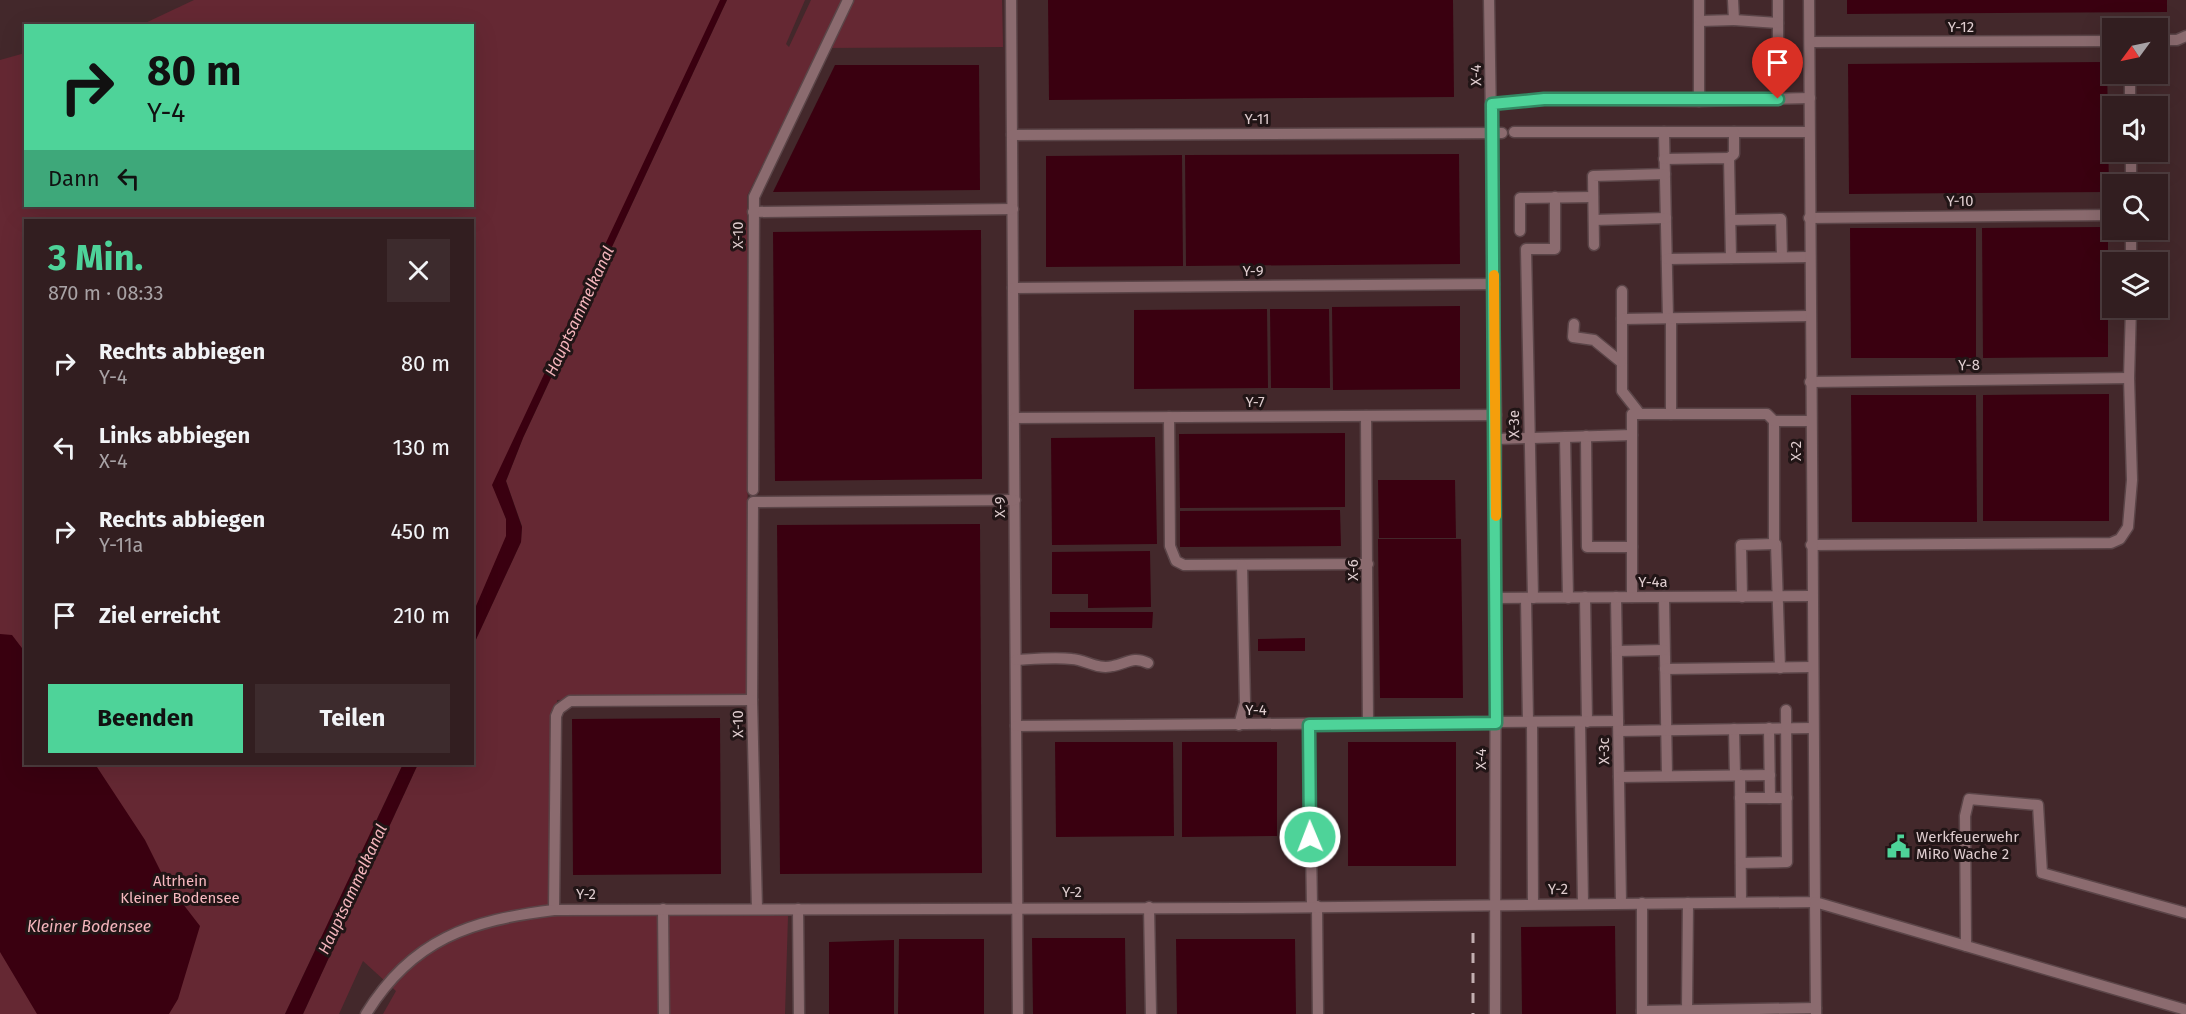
<!DOCTYPE html>
<html lang="de">
<head>
<meta charset="utf-8">
<style>
	body { margin:0; font-family:"Fira Sans",sans-serif; background:#3d2b2d; color:#f1f3f6; height:100vh; display:flex; flex-direction:column; font-size:22px; white-space:nowrap }
	* { box-sizing:border-box; margin:0 }
	p { font-size:20px; color:#a8a2a5 }
	.icon { flex:none; width:33px; height:33px; fill:none; stroke:currentColor; stroke-width:2; stroke-linecap:round; stroke-linejoin:round }
	.map { position:relative; flex:1; overflow:hidden }
	.panel { position:absolute; left:24px; top:219px; width:450px; height:546px; display:flex; flex-direction:column; background:#321e20; border-radius:0px; box-shadow:0 6px 24px #0002,0 0 0 2px #4d3c3e }
	.panel>* { flex:none }
	.banner { position:absolute; left:24px; top:24px; width:450px; height:183px; border-radius:0px; box-shadow:0 6px 24px #0002,0 0 0 2px #4d3c3e; background:#4ed399; color:#111; overflow:hidden }
	.needle { width:39px; rotate:237deg }
	.buttons { position:absolute; left:2102px; top:18px; display:grid; gap:12px }
	.buttons a { display:grid; place-items:center; width:66px; height:66px; border-radius:0px; background:#321e20; box-shadow:0 6px 24px #0002,0 0 0 2px #4d3c3e; font-size:30px }
	.pin { position:absolute; display:grid; place-items:center; width:51px; height:51px; color:#fff; margin:-62px -26px; border-radius:50% 50% 50% 0; rotate:-45deg; box-shadow:0 0 6px #0007 }
	.pin .icon { rotate:45deg }
	.me { position:absolute; width:66px; margin:-33px; rotate:359deg; stroke-linejoin:round; filter:drop-shadow(0 0 4px #0008) }
	.turn { display:flex; align-items:center; gap:21px; height:126px; padding:0 24px; font-size:27px }
	.turn .icon { width:78px; height:78px; stroke-width:2.5 }
	.turn b { display:block; font-size:42px; line-height:51px }
	.then { display:flex; align-items:center; height:57px; padding:0 24px; background:#0003; gap:12px; font-size:22px }
	.round { display:grid; place-items:center; flex:none; width:63px; height:63px; border-radius:0px; background:#3d2b2d }
	.summary { display:flex; align-items:center; justify-content:space-between; height:102px; padding:0 24px }
	h1 { font-size:36px; font-weight:700; line-height:45px; color:#4ed399 }
	.action { display:flex; gap:12px; margin-top:auto; padding:12px 24px }
	.action a { flex:1; height:69px; border-radius:0px; background:#4ed399; color:#111; font-size:24px; font-weight:700; line-height:69px; text-align:center }
	.action a+a { background:#3d2b2d; color:#f1f3f6 }
	ul { padding:0; list-style:none }
	li { display:flex; align-items:center; gap:18px; height:84px; padding:0 24px }
	li div { flex:1 }
	li b { display:block; font-size:22px }
	li em { font-style:normal }
	.map>svg:first-child { display:block }
	.green { fill:#652833 }
	.water { fill:#3a0010 }
	.lines { fill:none; stroke-linecap:round; stroke-linejoin:round }
	.street-casing { stroke:#5b4548; stroke-width:13 }
	.street { stroke:#8b6b6f; stroke-width:10 }
	.rail { stroke:#c2aeb0; stroke-width:3; stroke-dasharray:10 10; stroke-linecap:butt }
	.route-casing { stroke:#338963; stroke-width:15 }
	.route { stroke:#4ed399; stroke-width:10 }
	.slow { stroke:#f59e0b; stroke-width:10 }
	.labels { text-anchor:middle; stroke-width:6; stroke-linejoin:round; paint-order:stroke }
	.street-label { font-size:15px; fill:#deccce; stroke:#211516 }
	.poi-label { font-size:15px; fill:#deccce; stroke:#211516; text-anchor:start }
	.park-label { font-size:15px; fill:#f8b9c0; stroke:#211516 }
	.water-label { font-size:16px; font-style:italic; fill:#f3b4bb; stroke:#211516 }
</style>
</head>
<body>
<div class="map">
<svg width="2186" height="1014" viewBox="0 0 2186 1014">
	<rect width="100%" height="100%" fill="#43282b"/>
	<g class="green">
		<polygon points="194,0 721,0 495,484 506,519 507,543 473,616 472,220 26,220 26,764 403,764 285,1014 0,1014 0,60 25,53 26,206 472,206 472,26 141,25"/>
		<polygon points="727,0 805,0 786,44 789,47 811,0 1002,0 1003,47 820,48 747,196 748,696 557,700 554,914 788,916 785,1014 383,1014 396,991 363,961 339,1014 303,1014 418,764 472,764 473,646 521,542 522,526 506,481 523,438"/>
	</g>
	<g class="water">
		<polygon points="720,0 727,0 523,438 506,481 522,527 521,542 473,646 473,613 506,536 506,519 492,485"/>
		<polygon points="1048,0 1453,0 1454,97 1049,100"/>
		<polygon points="1847,0 2167,0 2167,12 1847,14"/>
		<polygon points="2107,62 2109,192 1849,194 1848,64"/>
		<polygon points="835,65 979,65 980,190 773,192"/>
		<polygon points="1459,154 1460,264 1186,266 1185,155"/>
		<polygon points="1182,155 1183,266 1046,267 1046,156"/>
		<polygon points="2108,227 2108,357 1983,358 1982,228"/>
		<polygon points="1850,228 1976,228 1976,358 1851,358"/>
		<polygon points="981,230 982,479 775,481 773,232"/>
		<polygon points="1460,306 1460,389 1333,390 1332,307"/>
		<polygon points="1267,309 1268,388 1134,389 1134,310"/>
		<polygon points="1270,309 1329,309 1330,388 1271,388"/>
		<polygon points="2109,394 2109,521 1983,521 1983,395"/>
		<polygon points="1851,395 1976,395 1977,522 1852,522"/>
		<polygon points="1345,433 1345,507 1180,508 1179,434"/>
		<polygon points="1155,437 1157,544 1052,545 1051,438"/>
		<polygon points="1378,480 1455,480 1456,538 1379,538"/>
		<polygon points="1340,510 1341,546 1180,547 1180,511"/>
		<polygon points="980,524 982,873 780,874 777,525"/>
		<polygon points="1378,539 1461,539 1463,698 1380,698"/>
		<polygon points="1150,551 1151,607 1088,608 1088,594 1052,594 1052,552"/>
		<polygon points="1050,612 1153,612 1152,628 1050,628"/>
		<polygon points="0,634 12,635 25,652 26,764 95,764 145,840 166,882 200,926 178,999 169,1014 37,1014 0,952"/>
		<polygon points="1305,638 1305,651 1258,651 1258,639"/>
		<polygon points="720,718 721,874 573,875 572,719"/>
		<polygon points="1055,742 1173,742 1174,836 1056,837"/>
		<polygon points="1182,742 1277,742 1277,836 1182,837"/>
		<rect x="1348" y="742" width="108" height="124"/>
		<polygon points="403,764 418,764 303,1014 285,1014"/>
		<polygon points="1615,926 1616,1014 1522,1014 1521,927"/>
		<polygon points="1032,938 1125,938 1126,1014 1033,1014"/>
		<polygon points="899,939 984,939 984,1014 898,1014"/>
		<polygon points="1176,939 1295,939 1296,1014 1177,1014"/>
		<polygon points="894,940 894,1014 829,1014 829,942"/>
	</g>
	<g class="lines">
		<defs>
			<g id="street">
				<polyline points="1011,0 1018,1014"/>
				<polyline points="1489,0 1496,415 1495,1014"/>
				<polyline points="1699,0 1699,101"/>
				<polyline points="1778,0 1778,99"/>
				<polyline points="1734,20 1778,23"/>
				<polyline points="1700,21 1734,20 1733,0"/>
				<polyline points="2157,40 2177,40 2186,36"/>
				<polyline points="1810,42 2112,41"/>
				<polyline points="2130,74 2130,106"/>
				<polyline points="1492,104 1544,99 1699,101 1810,98"/>
				<polyline points="1514,132 1809,132"/>
				<polyline points="1664,132 1668,318"/>
				<polyline points="1012,135 1502,133"/>
				<polyline points="2131,152 2131,184"/>
				<polyline points="1729,158 1734,154 1734,132"/>
				<polyline points="1664,159 1729,158 1731,258"/>
				<polyline points="753,212 1013,209"/>
				<polyline points="1809,218 2112,215"/>
				<polyline points="1594,220 1666,218"/>
				<polyline points="1731,220 1781,219 1782,257"/>
				<polyline points="1520,231 1520,198 1593,197"/>
				<polyline points="1594,245 1593,176 1665,174"/>
				<polyline points="1667,259 1809,257"/>
				<polyline points="2131,262 2131,230"/>
				<polyline points="1013,288 1494,284"/>
				<polyline points="1622,291 1622,391 1640,414"/>
				<polyline points="1671,318 1671,414"/>
				<polyline points="1622,319 1810,316"/>
				<polyline points="1574,324 1573,337 1594,340 1621,362"/>
				<polyline points="1810,382 2129,378"/>
				<polyline points="1366,416 1368,724"/>
				<polyline points="1169,417 1170,546 1176,561 1184,565 1368,564"/>
				<polyline points="1015,418 1496,415"/>
				<polyline points="1774,421 1774,544 1776,544 1780,668"/>
				<polyline points="1586,436 1587,547 1632,547"/>
				<polyline points="1565,437 1568,598"/>
				<polyline points="1496,439 1632,435"/>
				<polyline points="753,490 754,197 848,0"/>
				<polyline points="1811,545 2111,543 2120,539 2128,527 2132,480 2129,378 2131,308"/>
				<polyline points="1585,597 1587,722"/>
				<polyline points="1616,597 1621,903"/>
				<polyline points="1632,597 1632,414 1767,414 1774,421 1811,421"/>
				<polyline points="1664,597 1667,776"/>
				<polyline points="1742,597 1741,545 1774,544"/>
				<polyline points="1495,598 1811,596"/>
				<polyline points="1526,598 1528,722"/>
				<polyline points="1533,598 1526,249 1555,249 1555,197"/>
				<polyline points="1617,651 1664,650"/>
				<path d="M1016,660C1034,659 1054,657 1072,659C1086,660 1098,670 1113,666C1128,663 1133,656 1148,663"/>
				<polyline points="1665,669 1812,667"/>
				<polyline points="1532,722 1533,904"/>
				<polyline points="1580,722 1583,903"/>
				<polyline points="1239,725 1245,703 1242,565"/>
				<polyline points="1309,725 1312,906"/>
				<polyline points="1016,726 1618,721"/>
				<polyline points="1769,728 1770,798"/>
				<polyline points="1734,729 1735,775"/>
				<polyline points="1619,731 1813,728"/>
				<polyline points="1740,775 1741,902"/>
				<polyline points="1619,777 1770,775"/>
				<polyline points="1740,798 1787,798"/>
				<polyline points="1741,863 1787,862 1786,710"/>
				<polyline points="1317,906 1318,1014"/>
				<polyline points="1149,907 1151,1014"/>
				<polyline points="663,909 664,1014"/>
				<polyline points="757,909 752,700 753,502 1015,500"/>
				<polyline points="798,909 799,1014"/>
				<polyline points="554,910 556,716 559,709 570,701 752,700"/>
				<polyline points="1966,946 1965,816 1969,799 2038,805 2042,873 2186,913"/>
				<polyline points="1687,1010 1688,903"/>
				<polyline points="1642,1011 1816,1008"/>
				<path d="M366,1014C412,939 471,920 554,910L1239,908L1815,902L1809,0"/>
				<polyline points="1642,1014 1642,903"/>
				<polyline points="1816,1014 1815,902 2186,1010"/>
			</g>
		</defs>
		<use href="#street" class="street-casing"/>
		<use href="#street" class="street"/>
		<polyline class="rail" points="1473,933 1473,1014"/>
	</g>
	<g class="lines">
		<defs>
			<polyline id="route" points="1310,837 1309,725 1496,723 1492,104 1544,99 1778,99"/>
		</defs>
		<use href="#route" class="route-casing"/>
		<use href="#route" class="route"/>
		<polyline class="slow" points="1494,275 1496,516"/>
	</g>
	<defs>
		<symbol id="civic-bare" viewBox="-9 -9 18 18"><path d="M-.6-6.5H3V-4.5H.6V-3L4-1V1h2V6H-6V1h2V-1L-.6-3ZM-1.2 2.5V6h2.4V2.5Z" fill="#4ed399" stroke="#211516" stroke-width="2.5" paint-order="stroke"/></symbol>
	</defs>
	<g fill-rule="evenodd">
		<use href="#civic-bare" x="1882" y="830" width="33" height="33"/>
	</g>
	<g class="labels">
		<g class="street-label">
			<text x="1961" y="32">Y-12</text>
			<text transform="translate(1476 75) rotate(-91)" y="5">X-4</text>
			<text x="1257" y="124">Y-11</text>
			<text transform="translate(1960 201) rotate(-1)" y="5">Y-10</text>
			<text transform="translate(738 235) rotate(-90)" y="5">X-10</text>
			<text x="1253" y="276">Y-9</text>
			<text transform="translate(1969 365) rotate(-1)" y="5">Y-8</text>
			<text x="1255" y="407">Y-7</text>
			<text transform="translate(1514 424) rotate(-91)" y="5">X-3e</text>
			<text transform="translate(1796 451) rotate(-90)" y="5">X-2</text>
			<text transform="translate(1000 507) rotate(-90)" y="5">X-9</text>
			<text transform="translate(1353 570) rotate(-90)" y="5">X-6</text>
			<text x="1653" y="587">Y-4a</text>
			<text x="1256" y="715">Y-4</text>
			<text transform="translate(738 724) rotate(-91)" y="5">X-10</text>
			<text transform="translate(1604 751) rotate(-91)" y="5">X-3c</text>
			<text transform="translate(1481 759) rotate(-90)" y="5">X-4</text>
			<text transform="translate(1558 889) rotate(-1)" y="5">Y-2</text>
			<text x="1072" y="897">Y-2</text>
			<text x="586" y="899">Y-2</text>
		</g>
		<g class="poi-label">
			<text x="1916" y="842">Werkfeuerwehr<tspan x="1916" dy="17">MiRo Wache 2</tspan></text>
		</g>
		<g class="park-label">
			<text x="180" y="886">Altrhein<tspan x="180" dy="17">Kleiner Bodensee</tspan></text>
		</g>
		<g class="water-label">
			<text transform="translate(579 311) rotate(-65)" y="6">Hauptsammelkanal</text>
			<text transform="translate(352 889) rotate(-65)" y="6">Hauptsammelkanal</text>
			<text x="89" y="932">Kleiner Bodensee</text>
		</g>
	</g>
</svg>
<div class="buttons">
<a><svg class="needle" viewBox="-14 -14 28 28"><path d="M0-13l5 13h-10z" fill="#e53935"/><path d="M0 13l5-13h-10z" fill="#a8a2a5"/></svg></a>
<a><svg class="icon" aria-label="sound" viewBox="0 0 24 24"><path d="M4 9h4l5-4v14l-5-4H4zM17 9q2 3 0 6"/></svg></a>
<a><svg class="icon" aria-label="search" viewBox="0 0 24 24"><circle cx="10" cy="10" r="6"/><path d="M15 15l6 6"/></svg></a>
<a><svg class="icon" aria-label="layers" viewBox="0 0 24 24"><path d="M12 4l9 5-9 5-9-5zM3 14l9 5 9-5"/></svg></a>
</div>
<div class="pin" style="left:1778px;top:99px;background:#d93025"><svg class="icon" aria-label="arrive" viewBox="0 0 24 24"><path d="M6 21V4h12l-3 4 3 4H6"/></svg></div>
<svg class="me" style="left:1310px;top:837px" viewBox="-20 -20 40 40"><circle r="17" fill="#4ed399" stroke="#fff" stroke-width="3"/><path d="M0-11L8 9 0 5-8 9z" fill="#fff"/></svg>
<div class="banner">
<div class="turn"><svg class="icon" aria-label="right" viewBox="0 0 24 24"><path d="M7 20v-9h11M14 6l5 5-5 5"/></svg><div><b>80 m</b>Y-4</div></div>
<div class="then">Dann<svg class="icon" aria-label="left" viewBox="0 0 24 24"><path d="M17 20v-9H6M10 6l-5 5 5 5"/></svg></div>
</div>
<section class="panel">
<div class="summary"><div><h1>3 Min.</h1><p>870 m · 08:33</p></div><a class="round"><svg class="icon" aria-label="close" viewBox="0 0 24 24"><path d="M6 6l12 12M18 6L6 18"/></svg></a></div>
<ul>
<li><svg class="icon" aria-label="right" viewBox="0 0 24 24"><path d="M7 20v-9h11M14 6l5 5-5 5"/></svg><div><b>Rechts abbiegen</b><p>Y-4</p></div><em>80 m</em></li>
<li><svg class="icon" aria-label="left" viewBox="0 0 24 24"><path d="M17 20v-9H6M10 6l-5 5 5 5"/></svg><div><b>Links abbiegen</b><p>X-4</p></div><em>130 m</em></li>
<li><svg class="icon" aria-label="right" viewBox="0 0 24 24"><path d="M7 20v-9h11M14 6l5 5-5 5"/></svg><div><b>Rechts abbiegen</b><p>Y-11a</p></div><em>450 m</em></li>
<li><svg class="icon" aria-label="arrive" viewBox="0 0 24 24"><path d="M6 21V4h12l-3 4 3 4H6"/></svg><div><b>Ziel erreicht</b></div><em>210 m</em></li>
</ul>
<div class="action"><a>Beenden</a><a>Teilen</a></div>
</section>
</div>
</body>
</html>
